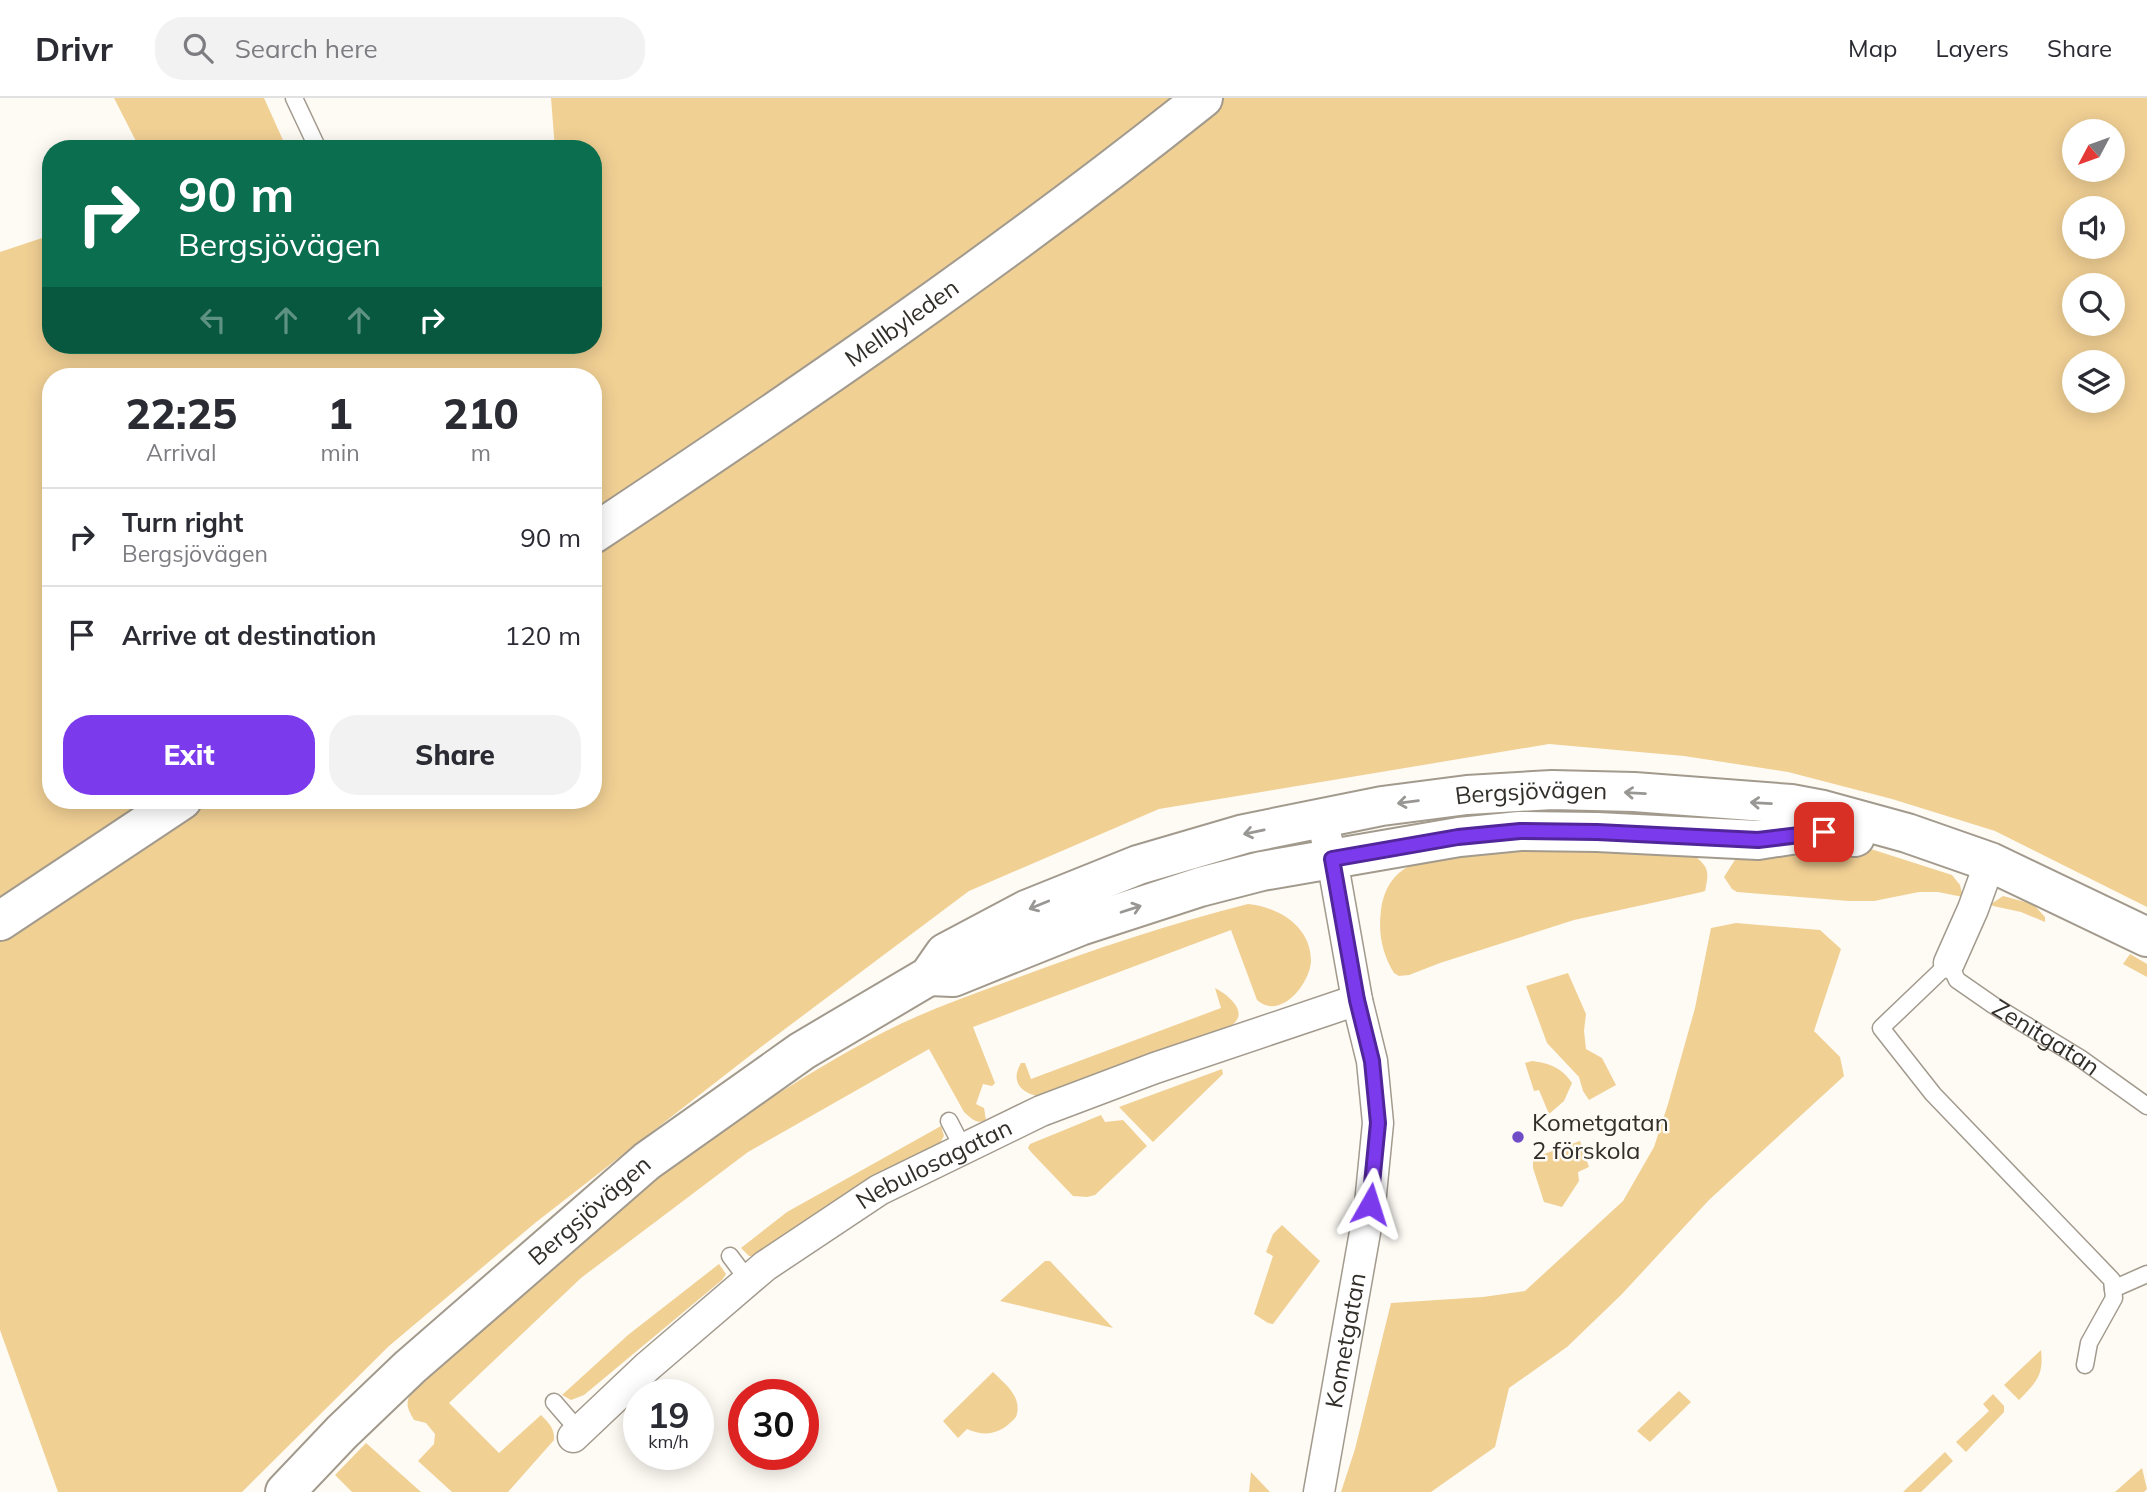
<!DOCTYPE html>
<html lang="en">
<head>
<meta charset="utf-8">
<style>
	body { margin:0; font-family:Mulish,sans-serif; background:#f2f2f3; color:#2b2b33; height:100vh; display:flex; flex-direction:column; font-size:26px; white-space:nowrap }
	* { box-sizing:border-box; margin:0 }
	p { font-size:23px; color:#7c7c81 }
	.icon { flex:none; width:38px; height:38px; fill:none; stroke:currentColor; stroke-width:2; stroke-linecap:round; stroke-linejoin:round }
	.map { position:relative; flex:1; overflow:hidden }
	.side { position:absolute; left:42px; top:270px; width:560px; height:441px; display:flex; flex-direction:column; background:#fff; border-radius:28px; box-shadow:0 4px 18px #0003 }
	.side>* { flex:none }
	.hud { position:absolute; left:42px; top:42px; width:560px; height:214px; border-radius:28px; box-shadow:0 4px 18px #0003; background:#0b6e4f; color:#fff; overflow:hidden }
	.needle { width:46px; rotate:229deg }
	.controls { position:absolute; left:2062px; top:21px; display:grid; gap:14px }
	.controls a { display:grid; place-items:center; width:63px; height:63px; border-radius:50%; background:#fff; box-shadow:0 4px 18px #0003; font-size:35px }
	.speed { position:absolute; left:623px; top:1281px; display:flex; gap:14px; font-size:35px; font-weight:700; text-align:center }
	.speed>* { display:grid; place-content:center; width:91px; height:91px; border-radius:50%; background:#fff; box-shadow:0 4px 18px #0003; line-height:1 }
	.speed small { font-size:18px; font-weight:400 }
	.speed .limit { border:10px solid #d22; background:#fff; color:#111 }
	.pin { position:absolute; display:grid; place-items:center; width:60px; height:60px; color:#fff; margin:-30px; border-radius:14px; box-shadow:0 4px 10px #0006 }
	.me { position:absolute; width:77px; margin:-38px; rotate:6deg; stroke-linejoin:round; filter:drop-shadow(0 0 5px #0008) }
	.turn { display:flex; align-items:center; gap:24px; height:147px; padding:0 21px; font-size:32px }
	.turn .icon { width:91px; height:91px; stroke-width:2.5 }
	.turn b { display:block; font-size:49px; line-height:60px }
	.lanes { display:flex; align-items:center; height:66px; padding:0 21px; background:#0003; justify-content:center; gap:35px; direction:ltr }
	.lanes .off { opacity:.35 }
	.eta { display:flex; justify-content:space-evenly; align-items:center; height:119px; text-align:center }
	.eta b { font-size:42px; font-weight:800; line-height:49px }
	.cta { display:flex; gap:14px; margin-top:auto; padding:14px 21px }
	.cta a { flex:1; height:80px; border-radius:28px; background:#7c3aed; color:#fff; font-size:28px; font-weight:800; line-height:80px; text-align:center }
	.cta a+a { background:#f2f2f3; color:#2b2b33 }
	ul { padding:0; list-style:none }
	li { display:flex; align-items:center; gap:21px; height:98px; padding:0 21px; border-top:2px solid #e1e1e2 }
	li div { flex:1 }
	li b { display:block; font-size:26px }
	li em { font-style:normal }
	header { display:flex; align-items:center; gap:42px; box-sizing:border-box; height:98px; padding:0 35px; background:#fff; border-bottom:2px solid #e1e1e2 }
	header strong { font-size:33px }
	nav { display:flex; gap:38px; margin-inline-start:auto; font-size:24px }
	.search { width:490px; height:63px; background:#f2f2f3; display:flex; align-items:center; gap:18px; box-sizing:border-box; padding:0 24px; border-radius:28px; color:#7c7c81; font-size:26px }
	.map>svg:first-child { display:block }
	.green { fill:#f1d094; fill-rule:evenodd }
	.lines { fill:none; stroke-linecap:round; stroke-linejoin:round }
	.lane-casing { stroke:#a29a8d; stroke-width:19 }
	.street-casing { stroke:#a29a8d; stroke-width:33 }
	.secondary-casing { stroke:#a29a8d; stroke-width:42 }
	.lane { stroke:#fff; stroke-width:16 }
	.street { stroke:#fff; stroke-width:30 }
	.secondary { stroke:#fff; stroke-width:38 }
	.oneway { stroke:#989794 }
	.route-casing { stroke:#51269a; stroke-width:18 }
	.route { stroke:#7c3aed; stroke-width:12 }
	.poi-dot { fill:#704dc6; stroke:#fefbf5; stroke-width:2.5 }
	.labels { text-anchor:middle; stroke-width:5; stroke-linejoin:round; paint-order:stroke }
	.street-label { font-size:24px; fill:#322f2a; stroke:#fefbf5 }
	.poi-label { font-size:24px; fill:#322f2a; stroke:#fefbf5; text-anchor:start }
</style>
</head>
<body>
<header>
<strong>Drivr</strong>
<div class="search"><svg class="icon" aria-label="search" viewBox="0 0 24 24"><circle cx="10" cy="10" r="6"/><path d="M15 15l6 6"/></svg>Search here</div>
<nav><a>Map</a><a>Layers</a><a>Share</a></nav>
</header>
<div class="map">
<svg width="2147" height="1394" viewBox="0 0 2147 1394">
	<rect width="100%" height="100%" fill="#fefbf5"/>
	<g class="green">
		<polygon points="114,0 264,0 287,51 140,51"/>
		<path d="M551,0H2147V809L1995,733L1892,701L1788,674L1684,658L1549,646L1159,711L969,793L761,949L535,1125L389,1248L242,1394H58L0,1232V154L51,137V247H593V51H555ZM2074,33H2112V72H2074ZM2074,110H2112V149H2074ZM2074,187H2112V226H2074ZM2074,264H2112V303H2074ZM51,278H593V702H51Z"/>
		<polygon points="1849,744 1952,777 1960,787 1963,799 1938,794 1919,794 1874,803 1849,803 1737,794 1732,791 1724,779 1738,757"/>
		<path d="M1538,749L1690,754C1708,769 1710,770 1705,793L1702,794L1574,822L1440,865L1409,877L1399,878L1394,875C1382,855 1378,835 1381,812C1389,760 1430,760 1473,756C1494,754 1516,751 1538,749Z"/>
		<polygon points="2003,798 2033,806 2045,819 2045,824 2021,814 1993,808 1991,806"/>
		<path d="M1248,806C1278,809 1311,828 1311,863C1310,886 1280,923 1257,902L1231,832L973,929L995,985L992,988L983,986L976,1006L984,1010L986,1022C976,1027 971,1020 964,1014L929,951L748,1054L581,1180L449,1305L499,1355L541,1317C549,1325 555,1331 554,1342L508,1394H452L418,1363L434,1346L435,1336L426,1325L414,1322C411,1316 406,1310 408,1302C413,1287 479,1230 494,1217C557,1163 618,1105 686,1058C749,1013 815,970 884,934C923,914 965,899 1006,884C1085,854 1166,827 1248,806Z"/>
		<polygon points="1736,825 1820,832 1841,851 1814,933 1840,959 1844,978 1709,1102 1621,1197 1567,1249 1509,1290 1495,1349 1431,1394 1341,1394 1355,1351 1391,1205 1483,1199 1525,1193 1623,1103 1654,1049 1668,1006 1695,910 1711,830"/>
		<polygon points="2130,856 2147,866 2147,879 2123,866"/>
		<polygon points="1568,875 1586,916 1584,933 1586,951 1602,960 1616,987 1589,1002 1583,993 1579,979 1547,945 1526,888"/>
		<path d="M1215,890C1227,896 1250,914 1232,927L1050,998C1029,1001 1007,988 1021,965H1025L1031,981L1221,910Z"/>
		<path d="M1532,963C1550,965 1562,970 1572,985L1564,1003L1549,1016L1539,992L1534,993L1525,965Z"/>
		<polygon points="1222,971 1223,976 1153,1044 1119,1009"/>
		<polygon points="1101,1017 1105,1024 1123,1022 1147,1048 1095,1097 1087,1099 1073,1098 1031,1054 1028,1050 1030,1046"/>
		<polygon points="941,1028 944,1038 940,1045 872,1082 758,1158 749,1158 741,1150 787,1114"/>
		<polygon points="1580,1043 1589,1069 1578,1074 1579,1083 1562,1109 1544,1104 1533,1070 1533,1060"/>
		<polygon points="1282,1127 1320,1163 1273,1226 1268,1225 1254,1216 1273,1158 1266,1154 1273,1136"/>
		<polygon points="1045,1163 1050,1163 1113,1230 1000,1203"/>
		<polygon points="719,1166 726,1176 722,1182 584,1297 571,1302 562,1297 628,1237"/>
		<path d="M2041,1252C2044,1278 2036,1284 2019,1302L2004,1287Z"/>
		<path d="M993,1274C1006,1287 1023,1299 1016,1319C1002,1335 987,1340 967,1331L958,1340L943,1323Z"/>
		<polygon points="1679,1293 1691,1304 1650,1344 1637,1333"/>
		<polygon points="1993,1296 2004,1308 2004,1314 1966,1354 1956,1344 1989,1313 1983,1306"/>
		<polygon points="366,1345 421,1394 352,1394 335,1377"/>
		<polygon points="1945,1354 1953,1363 1921,1394 1903,1394"/>
		<polygon points="2142,1370 2147,1391 2144,1394 2115,1394"/>
		<polygon points="1251,1374 1270,1394 1249,1394"/>
	</g>
	<g class="lines">
		<defs>
			<g id="lane">
				<polyline points="294,0 318,51"/>
				<polyline points="949,1023 963,1050"/>
				<polyline points="730,1158 748,1182"/>
				<polyline points="2113,1191 2147,1176"/>
				<path id="s1" d="M2085,1267L2089,1245L2114,1200L2112,1182L1933,996L1881,930L1949,865L1957,882L1993,907L2080,960L2147,1008"/>
				<polyline points="554,1304 579,1333"/>
			</g>
			<g id="street">
				<polyline points="1949,865 1973,811 1990,764"/>
				<path id="s2" d="M573,1339L647,1269L765,1168L879,1092L1041,1013L1155,970L1357,902"/>
				<path id="s3" d="M1319,1394L1370,1106L1378,1025L1372,963L1357,902L1332,761L1321,720"/>
			</g>
			<g id="secondary">
				<path id="s4" d="M593,436C801,298 1008,156 1203,0"/>
				<polyline points="0,823 182,702"/>
				<polyline points="929,878 953,879 1080,828 1200,789 1262,773 1459,739 1520,733 1597,734 1758,742 1810,734 1839,734 1855,739"/>
				<path id="s5" d="M285,1394L342,1334L410,1269L647,1063L802,953L929,878L945,855L1026,812L1138,767L1244,736L1382,708L1467,697L1552,692L1634,694L1791,706L1823,712L1907,735L1990,764L2147,839"/>
			</g>
		</defs>
		<use href="#lane" class="lane-casing"/>
		<use href="#street" class="street-casing"/>
		<use href="#secondary" class="secondary-casing"/>
		<use href="#lane" class="lane"/>
		<use href="#street" class="street"/>
		<use href="#secondary" class="secondary"/>
	</g>
	<defs><path id="oneway-shaft" d="M-6 0H5M1.5-3L5.5 0L1.5 3" fill="none" stroke-width="1.6" stroke-linecap="round" stroke-linejoin="round" transform="scale(1.75)"/></defs>
	<g class="oneway">
		<use href="#oneway-shaft" transform="translate(1635 695) rotate(-177)"/>
		<use href="#oneway-shaft" transform="translate(1408 704) rotate(173)"/>
		<use href="#oneway-shaft" transform="translate(1761 705) rotate(-177)"/>
		<use href="#oneway-shaft" transform="translate(1254 734) rotate(168)"/>
		<use href="#oneway-shaft" transform="translate(1039 807) rotate(158)"/>
		<use href="#oneway-shaft" transform="translate(1131 811) rotate(-18)"/>
	</g>
	<g class="lines">
		<defs>
			<polyline id="route" points="1370,1106 1378,1025 1372,963 1357,902 1332,761 1458,739 1520,733 1597,734 1758,742 1824,734"/>
		</defs>
		<use href="#route" class="route-casing"/>
		<use href="#route" class="route"/>
	</g>
	<circle class="poi-dot" cx="1518" cy="1039" r="7"/>
	<g class="labels">
		<g class="street-label">
			<text dy="8" stroke="none"><textPath href="#s4" startOffset="374">Mellbyleden</textPath></text>
			<text dy="8" stroke="none"><textPath href="#s5" startOffset="1470">Bergsjövägen</textPath></text>
			<text dy="8" stroke="none"><textPath href="#s1" startOffset="653">Zenitgatan</textPath></text>
			<text dy="8" stroke="none"><textPath href="#s2" startOffset="455">Nebulosagatan</textPath></text>
			<text dy="8" stroke="none"><textPath href="#s5" startOffset="415">Bergsjövägen</textPath></text>
			<text dy="8" stroke="none"><textPath href="#s3" startOffset="154">Kometgatan</textPath></text>
		</g>
		<g class="poi-label">
			<text x="1532" y="1033">Kometgatan<tspan x="1532" dy="28">2 förskola</tspan></text>
		</g>
	</g>
</svg>
<div class="controls">
<a><svg class="needle" viewBox="-14 -14 28 28"><path d="M0-13l5 13h-10z" fill="#e53935"/><path d="M0 13l5-13h-10z" fill="#7c7c81"/></svg></a>
<a><svg class="icon" aria-label="sound" viewBox="0 0 24 24"><path d="M4 9h4l5-4v14l-5-4H4zM17 9q2 3 0 6"/></svg></a>
<a><svg class="icon" aria-label="search" viewBox="0 0 24 24"><circle cx="10" cy="10" r="6"/><path d="M15 15l6 6"/></svg></a>
<a><svg class="icon" aria-label="layers" viewBox="0 0 24 24"><path d="M12 4l9 5-9 5-9-5zM3 14l9 5 9-5"/></svg></a>
</div>
<div class="speed"><div>19<small>km/h</small></div><div class="limit">30</div></div>
<div class="pin" style="left:1824px;top:734px;background:#d93025"><svg class="icon" aria-label="arrive" viewBox="0 0 24 24"><path d="M6 21V4h12l-3 4 3 4H6"/></svg></div>
<svg class="me" style="left:1370px;top:1106px" viewBox="-20 -20 40 40"><path d="M0-17L14 15 0 8-14 15z" fill="#7c3aed" stroke="#fff" stroke-width="4"/></svg>
<div class="hud">
<div class="turn"><svg class="icon" aria-label="right" viewBox="0 0 24 24"><path d="M7 20v-9h11M14 6l5 5-5 5"/></svg><div><b>90 m</b>Bergsjövägen</div></div>
<div class="lanes"><svg class="icon off" aria-label="left" viewBox="0 0 24 24"><path d="M17 20v-9H6M10 6l-5 5 5 5"/></svg><svg class="icon off" aria-label="ahead" viewBox="0 0 24 24"><path d="M12 20V5M6 11l6-6 6 6"/></svg><svg class="icon off" aria-label="ahead" viewBox="0 0 24 24"><path d="M12 20V5M6 11l6-6 6 6"/></svg><svg class="icon" aria-label="right" viewBox="0 0 24 24"><path d="M7 20v-9h11M14 6l5 5-5 5"/></svg></div>
</div>
<section class="side">
<div class="eta">
<div><b>22:25</b><p>Arrival</p></div>
<div><b>1</b><p>min</p></div>
<div><b>210</b><p>m</p></div>
</div>
<ul>
<li><svg class="icon" aria-label="right" viewBox="0 0 24 24"><path d="M7 20v-9h11M14 6l5 5-5 5"/></svg><div><b>Turn right</b><p>Bergsjövägen</p></div><em>90 m</em></li>
<li><svg class="icon" aria-label="arrive" viewBox="0 0 24 24"><path d="M6 21V4h12l-3 4 3 4H6"/></svg><div><b>Arrive at destination</b></div><em>120 m</em></li>
</ul>
<div class="cta"><a>Exit</a><a>Share</a></div>
</section>
</div>
</body>
</html>
